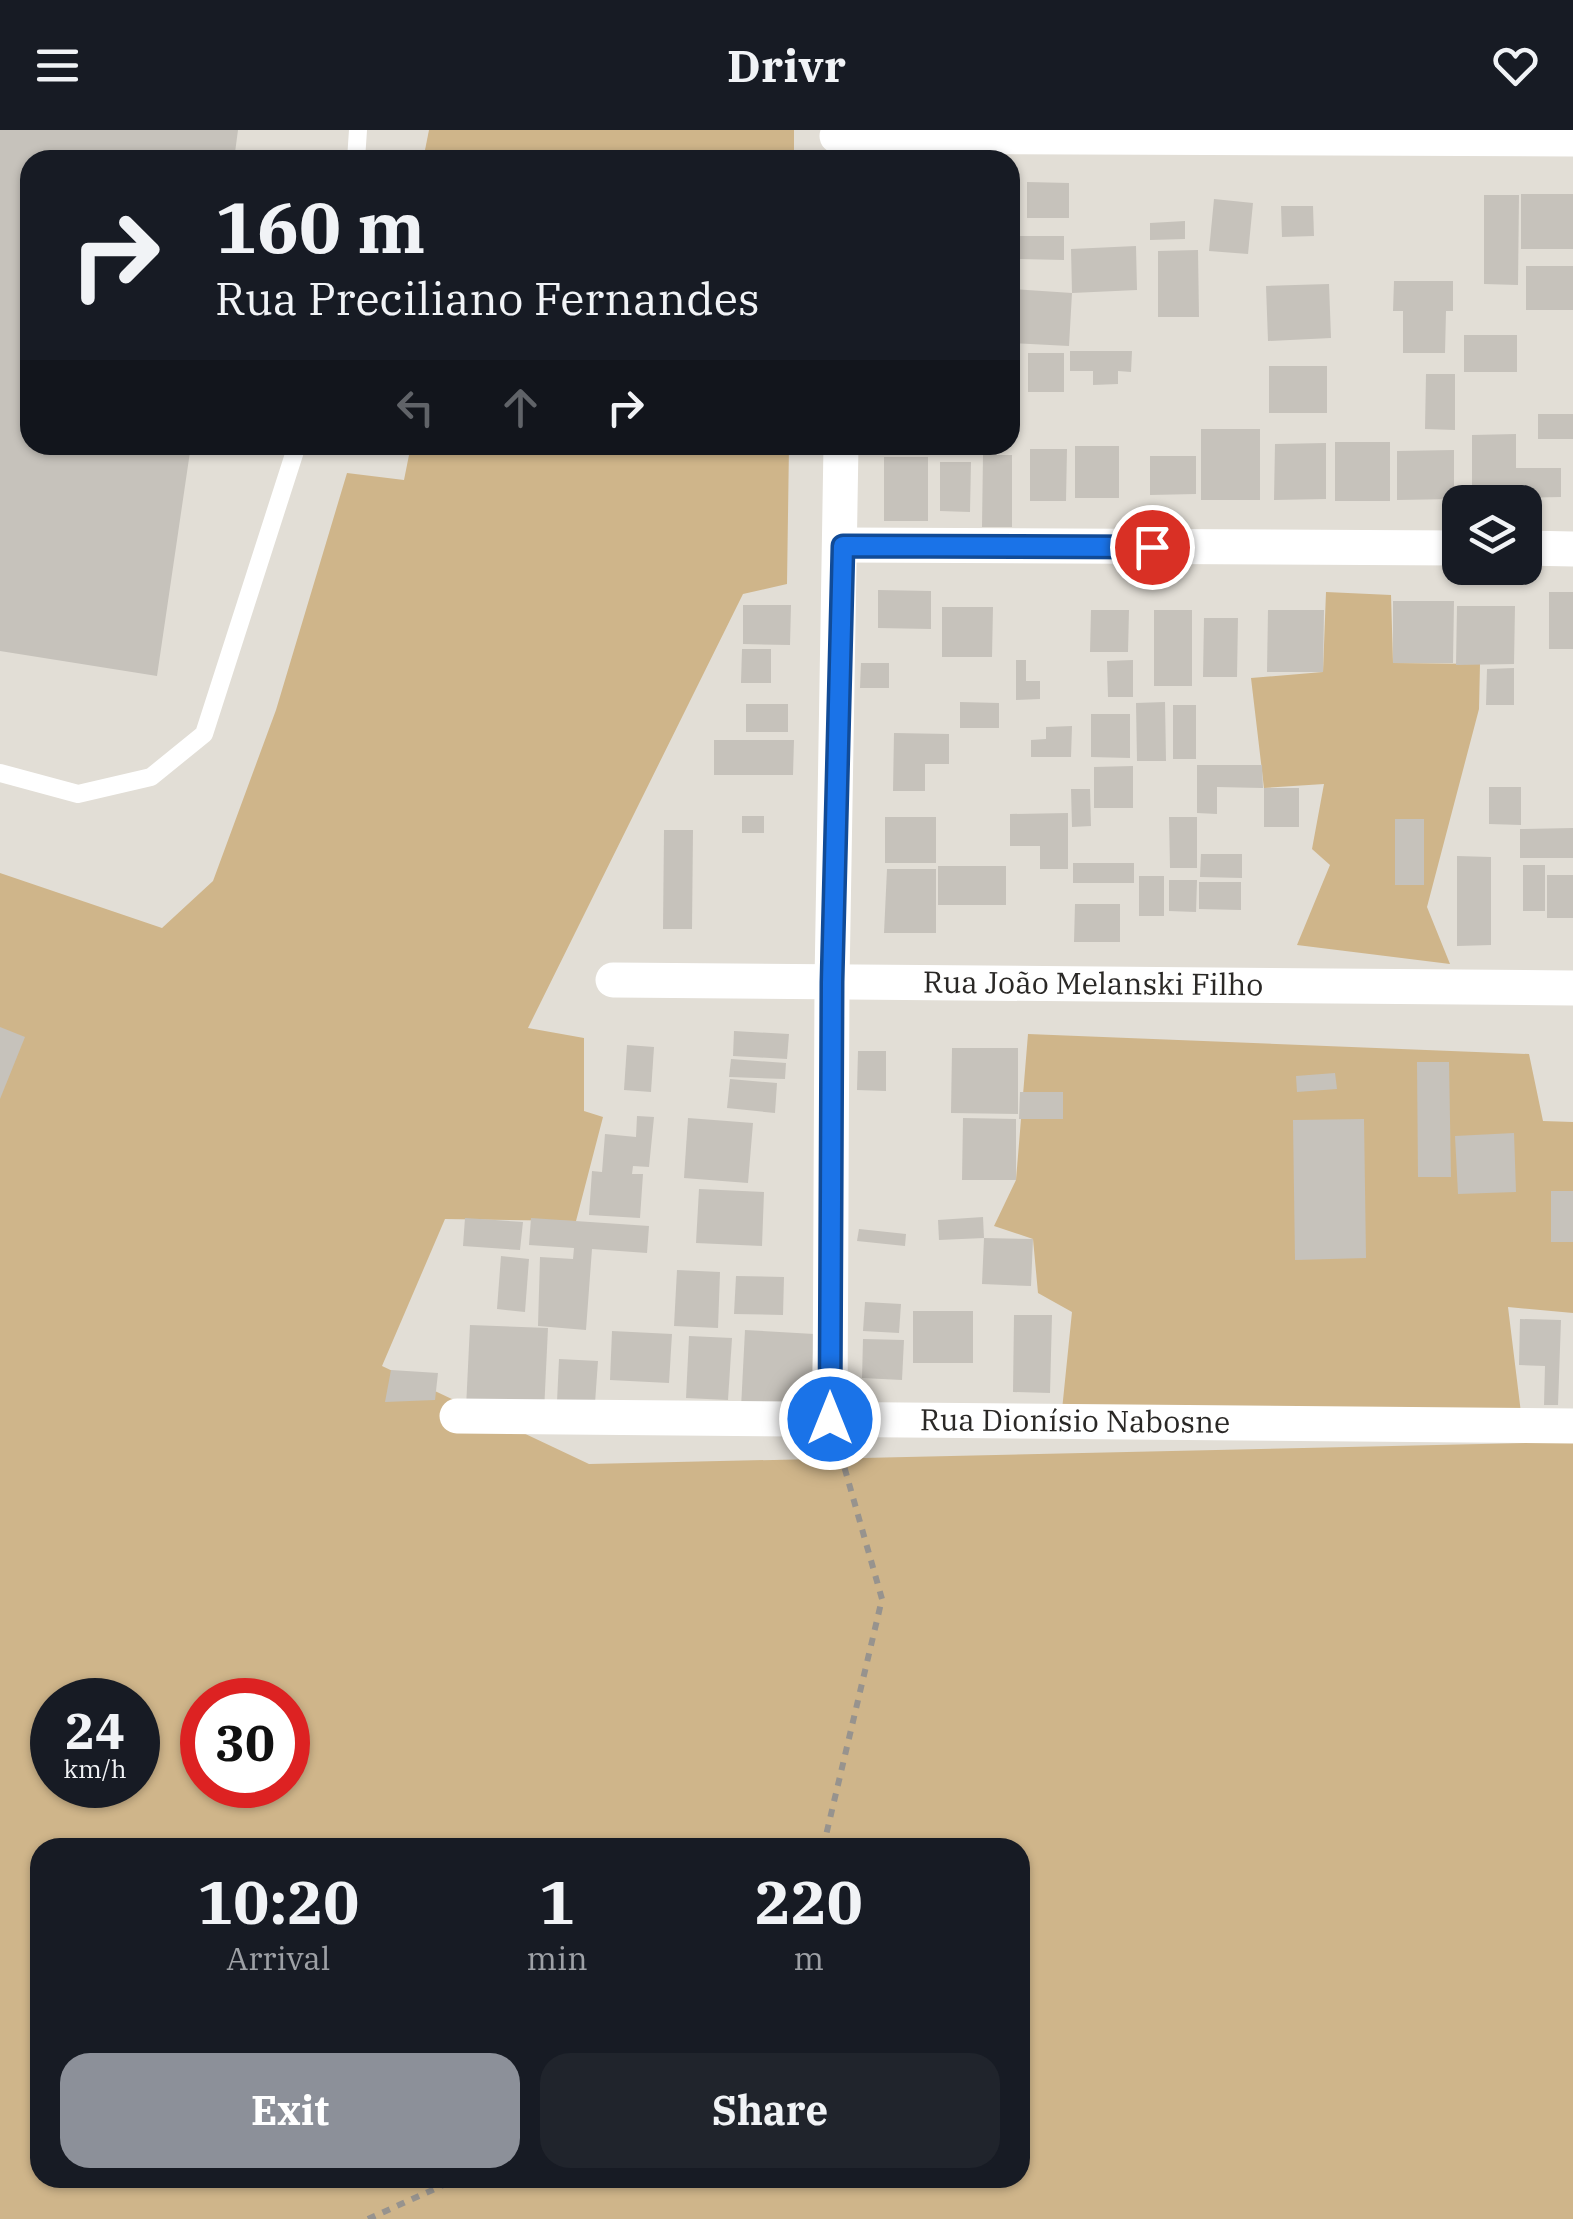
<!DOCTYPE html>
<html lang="en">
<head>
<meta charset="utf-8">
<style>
	body { margin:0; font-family:"IBM Plex Serif",serif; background:#20242c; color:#f1f3f6; height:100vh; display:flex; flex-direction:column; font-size:38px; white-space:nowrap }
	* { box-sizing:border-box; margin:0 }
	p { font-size:32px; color:#9ea1a6 }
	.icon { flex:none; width:55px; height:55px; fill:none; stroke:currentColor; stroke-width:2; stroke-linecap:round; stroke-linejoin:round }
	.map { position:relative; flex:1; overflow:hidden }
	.drawer { position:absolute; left:30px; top:1708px; width:1000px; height:350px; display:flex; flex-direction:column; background:#171b24; border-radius:30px; box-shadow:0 2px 8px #0004 }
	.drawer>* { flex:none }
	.guide { position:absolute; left:20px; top:20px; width:1000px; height:305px; border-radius:30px; box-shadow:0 2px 8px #0004; background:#171b24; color:#f1f3f6; overflow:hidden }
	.fabs { position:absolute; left:1442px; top:355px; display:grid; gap:20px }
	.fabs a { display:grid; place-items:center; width:100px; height:100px; border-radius:20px; background:#171b24; box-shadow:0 2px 8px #0004; font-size:50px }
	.speed { position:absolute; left:30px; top:1548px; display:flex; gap:20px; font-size:50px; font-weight:700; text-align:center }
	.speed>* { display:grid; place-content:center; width:130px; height:130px; border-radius:50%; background:#171b24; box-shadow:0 2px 8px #0004; line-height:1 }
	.speed small { font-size:25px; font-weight:400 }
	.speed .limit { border:15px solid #d22; background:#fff; color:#111 }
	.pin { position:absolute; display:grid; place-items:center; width:85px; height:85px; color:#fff; margin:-42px; border:5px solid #fff; border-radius:50%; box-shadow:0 2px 10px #0007 }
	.me { position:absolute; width:110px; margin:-55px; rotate:0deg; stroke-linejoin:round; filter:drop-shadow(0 0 8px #0008) }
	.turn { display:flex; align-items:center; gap:35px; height:210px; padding:0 30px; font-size:45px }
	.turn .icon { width:130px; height:130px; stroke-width:2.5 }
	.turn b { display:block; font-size:70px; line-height:85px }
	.lanes { display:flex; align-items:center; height:95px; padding:0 30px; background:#0003; justify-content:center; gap:50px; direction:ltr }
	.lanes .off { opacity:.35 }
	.eta { display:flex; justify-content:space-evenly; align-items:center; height:170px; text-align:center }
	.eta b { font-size:60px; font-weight:800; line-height:70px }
	.primary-button { display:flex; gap:20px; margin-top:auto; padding:20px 30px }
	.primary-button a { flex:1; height:115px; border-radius:30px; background:#8c9099; color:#fff; font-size:40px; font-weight:800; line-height:115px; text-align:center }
	.primary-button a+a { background:#20242c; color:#f1f3f6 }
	header { display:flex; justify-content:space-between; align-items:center; height:130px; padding:0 30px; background:#171b24; font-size:45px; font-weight:800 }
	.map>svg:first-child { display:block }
	.green { fill:#cfb58a; fill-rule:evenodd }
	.building { fill:#c6c2bb }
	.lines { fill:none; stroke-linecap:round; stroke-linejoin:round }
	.path { stroke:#97938e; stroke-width:6; stroke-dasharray:8 8; stroke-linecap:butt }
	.service { stroke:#fff; stroke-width:18 }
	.minor { stroke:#fff; stroke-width:35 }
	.route-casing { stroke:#114b97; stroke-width:25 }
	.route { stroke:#1a73e8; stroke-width:18 }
	.labels { text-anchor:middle; stroke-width:8; stroke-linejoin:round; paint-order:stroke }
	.street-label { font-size:30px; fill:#2a2826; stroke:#fff }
</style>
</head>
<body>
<header><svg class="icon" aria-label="menu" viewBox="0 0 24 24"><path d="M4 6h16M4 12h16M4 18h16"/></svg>Drivr<svg class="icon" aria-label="heart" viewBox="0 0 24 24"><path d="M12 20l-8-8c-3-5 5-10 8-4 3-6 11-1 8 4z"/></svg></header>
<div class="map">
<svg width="1573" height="2089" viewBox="0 0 1573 2089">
	<rect width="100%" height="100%" fill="#e2ded6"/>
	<g class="green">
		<polygon points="429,0 794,0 794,30 423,30"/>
		<path d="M411,315H789L787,454L743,464L528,898L584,908V981L603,987L576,1091L445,1089L382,1236L589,1334L1573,1312V2089H0V743L162,798L213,751L276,580L347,343L404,350ZM52,1570H138V1655H52ZM202,1570H288V1655H202ZM40,1718H1020V2048H40Z"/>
		<polygon points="1326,462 1391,465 1393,533 1480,534 1479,579 1427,777 1450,834 1297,815 1330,735 1312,719 1324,654 1264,658 1251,548 1323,542"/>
		<polygon points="1028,904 1529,924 1543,991 1573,992 1573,1183 1508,1177 1521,1283 1062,1280 1072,1182 1038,1163 1033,1109 994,1096 1016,1050"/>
	</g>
	<g class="building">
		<polygon points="0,0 238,0 234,30 30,30 30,315 191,315 157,546 0,521"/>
		<polygon points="1027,52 1069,53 1069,88 1027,88"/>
		<rect x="1521" y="64" width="52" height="55"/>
		<polygon points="1484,65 1519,65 1518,155 1484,154"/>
		<polygon points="1214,69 1253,73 1248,124 1209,121"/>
		<polygon points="1281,76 1313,76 1314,106 1282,107"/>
		<polygon points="1185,91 1185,109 1150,110 1150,93"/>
		<polygon points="1019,106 1064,106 1064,130 1019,129"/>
		<polygon points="1136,116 1137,160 1072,163 1069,216 1010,213 1012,159 1072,163 1071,119"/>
		<polygon points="1198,120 1199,187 1158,187 1158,121"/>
		<rect x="1526" y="136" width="47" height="44"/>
		<polygon points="1394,151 1453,151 1453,181 1446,181 1445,223 1403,223 1403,181 1393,181"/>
		<polygon points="1329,154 1331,208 1268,211 1266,156"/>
		<rect x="1464" y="205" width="53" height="37"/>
		<polygon points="1070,221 1132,221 1131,242 1118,241 1118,254 1093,255 1093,241 1070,241"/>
		<rect x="1028" y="223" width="36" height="39"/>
		<rect x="1269" y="236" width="58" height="47"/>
		<polygon points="1426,244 1455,244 1455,300 1425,299"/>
		<rect x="1538" y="284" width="35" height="25"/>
		<rect x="1201" y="299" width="59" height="71"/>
		<polygon points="1516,304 1516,338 1561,338 1561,367 1472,369 1472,305"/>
		<rect x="1335" y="312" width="55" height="59"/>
		<polygon points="1326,313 1326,369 1274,370 1275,314"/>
		<rect x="1075" y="316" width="44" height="52"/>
		<polygon points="1030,319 1067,319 1066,371 1030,371"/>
		<polygon points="1454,320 1454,369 1397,370 1397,321"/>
		<polygon points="983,325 1012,325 1012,397 982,397"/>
		<polygon points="1150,326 1196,326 1196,364 1150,365"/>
		<rect x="884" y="327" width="44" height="64"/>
		<polygon points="940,332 971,332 970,382 940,381"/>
		<polygon points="878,460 931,461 931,499 878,498"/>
		<rect x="1549" y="462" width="24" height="57"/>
		<polygon points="1393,471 1454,471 1453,533 1393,533"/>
		<polygon points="743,475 791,475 790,515 743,514"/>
		<polygon points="1457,476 1515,476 1514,534 1456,535"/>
		<polygon points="942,477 993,477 992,527 942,527"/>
		<polygon points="1091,480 1129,480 1128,522 1090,522"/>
		<rect x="1154" y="480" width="38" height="76"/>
		<polygon points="1268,480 1324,480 1323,542 1267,542"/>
		<polygon points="1204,488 1238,488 1237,547 1203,547"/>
		<polygon points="742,519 771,519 771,553 741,553"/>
		<polygon points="1016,530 1026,530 1026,551 1040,551 1040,569 1016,570"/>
		<polygon points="1133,530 1133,567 1108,567 1107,531"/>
		<polygon points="861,533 889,533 889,558 860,558"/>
		<polygon points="1514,538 1514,575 1486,575 1487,539"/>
		<polygon points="960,572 999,573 999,598 960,598"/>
		<polygon points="1165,572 1166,631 1137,631 1136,573"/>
		<rect x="746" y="574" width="42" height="28"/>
		<rect x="1173" y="575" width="23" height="54"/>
		<polygon points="1091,584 1130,584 1130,628 1091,627"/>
		<polygon points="1072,596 1071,627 1031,627 1031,610 1046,609 1046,597"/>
		<polygon points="894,603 949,604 949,634 925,634 925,661 893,661"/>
		<polygon points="714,610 794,610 793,645 714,645"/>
		<polygon points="1197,635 1262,635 1263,658 1217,657 1217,684 1197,683"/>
		<polygon points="1133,636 1133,678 1094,678 1094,637"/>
		<polygon points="1489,657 1521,657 1521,695 1489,694"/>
		<rect x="1264" y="658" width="35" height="39"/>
		<polygon points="1071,659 1090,659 1091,696 1072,697"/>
		<polygon points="1068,683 1068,739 1040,739 1040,716 1010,716 1010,684"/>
		<rect x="742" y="686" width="22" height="17"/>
		<rect x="885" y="687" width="51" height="46"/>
		<polygon points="1169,687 1197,687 1197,738 1170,738"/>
		<rect x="1395" y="689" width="29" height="66"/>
		<polygon points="1573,698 1573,728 1520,728 1520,699"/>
		<polygon points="664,700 693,700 692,799 663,799"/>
		<polygon points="1201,724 1242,724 1242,748 1200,747"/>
		<polygon points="1457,726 1491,727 1491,815 1457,816"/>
		<rect x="1073" y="733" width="61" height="20"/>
		<rect x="1523" y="735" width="22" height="46"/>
		<rect x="938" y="736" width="68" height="39"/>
		<polygon points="887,739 936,739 936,803 884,803"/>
		<rect x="1547" y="745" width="26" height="43"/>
		<rect x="1139" y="746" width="25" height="40"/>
		<polygon points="1169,750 1197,750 1196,782 1169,781"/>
		<polygon points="1199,752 1241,752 1241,780 1199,779"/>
		<polygon points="1075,774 1120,774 1120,812 1074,812"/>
		<polygon points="0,897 25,907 0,969"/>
		<polygon points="734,901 789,904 787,929 733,926"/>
		<polygon points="627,915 654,917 651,962 624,960"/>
		<polygon points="952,918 1018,918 1018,984 951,983"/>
		<polygon points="858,921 886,921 886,961 857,960"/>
		<polygon points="731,929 786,933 785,949 729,947"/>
		<polygon points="1417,932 1449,932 1451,1047 1418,1047"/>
		<polygon points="1335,943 1337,959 1297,962 1296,946"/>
		<polygon points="730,949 777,953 775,983 727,978"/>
		<polygon points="1020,962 1063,962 1063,989 1019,989"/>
		<polygon points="637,986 654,987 649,1037 633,1036 632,1044 643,1044 640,1088 589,1085 592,1041 602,1042 605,1004 636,1007"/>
		<polygon points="688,988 753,993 748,1053 684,1048"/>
		<polygon points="963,988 1016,989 1016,1050 962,1050"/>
		<polygon points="1364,989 1366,1128 1295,1130 1293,990"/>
		<polygon points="1514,1003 1516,1062 1458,1064 1455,1006"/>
		<polygon points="699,1059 764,1062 762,1116 696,1113"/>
		<rect x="1551" y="1061" width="22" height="51"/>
		<polygon points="983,1087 984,1108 939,1110 938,1090"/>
		<polygon points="465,1088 523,1092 520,1120 463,1116"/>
		<polygon points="531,1088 649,1096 647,1123 592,1119 586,1200 538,1196 540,1127 573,1129 574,1118 529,1115"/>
		<polygon points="859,1099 906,1104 905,1116 857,1111"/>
		<polygon points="984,1108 1033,1109 1031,1156 982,1154"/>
		<polygon points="501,1126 529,1129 525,1182 497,1179"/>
		<polygon points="677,1140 720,1142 718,1198 674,1196"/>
		<polygon points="736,1146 784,1147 783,1185 734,1184"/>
		<polygon points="865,1172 901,1174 899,1203 863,1201"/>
		<rect x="913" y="1181" width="60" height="52"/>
		<polygon points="1014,1185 1052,1185 1050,1263 1013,1262"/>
		<polygon points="1520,1189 1561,1190 1558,1275 1544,1275 1545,1236 1519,1235"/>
		<polygon points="470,1195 548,1198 544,1282 466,1278"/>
		<polygon points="745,1200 814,1204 810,1280 741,1278"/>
		<polygon points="612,1201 672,1204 669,1253 610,1250"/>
		<polygon points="689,1206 732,1208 728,1270 686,1268"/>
		<polygon points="863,1209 904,1210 902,1250 862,1248"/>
		<polygon points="559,1229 598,1231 595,1273 557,1272"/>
		<polygon points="391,1240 438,1243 435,1270 385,1272"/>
	</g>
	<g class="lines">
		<g class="path">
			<polyline points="823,1718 882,1469 840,1322"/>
			<polyline points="368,2089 459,2048"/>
		</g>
		<g class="service">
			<polyline points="356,30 358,0"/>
			<polyline points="0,643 78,664 151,647 204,604 297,315"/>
		</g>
		<g class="minor">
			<polyline points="837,6 1573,9"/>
			<polyline points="843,415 1460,418"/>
			<polyline points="1525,418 1573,419"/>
			<path id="s1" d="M613,850L1573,858"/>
			<path id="s2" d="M457,1286L1573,1296"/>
			<polyline points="830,1289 832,852 841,315"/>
		</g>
	</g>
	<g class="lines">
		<defs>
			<polyline id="route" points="830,1289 832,852 843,416 1152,417"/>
		</defs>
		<use href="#route" class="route-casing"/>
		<use href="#route" class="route"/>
	</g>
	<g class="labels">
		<g class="street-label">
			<text dy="10" stroke="none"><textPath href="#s1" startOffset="480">Rua João Melanski Filho</textPath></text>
			<text dy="10" stroke="none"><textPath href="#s2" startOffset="618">Rua Dionísio Nabosne</textPath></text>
		</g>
	</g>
</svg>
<div class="fabs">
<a><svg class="icon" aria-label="layers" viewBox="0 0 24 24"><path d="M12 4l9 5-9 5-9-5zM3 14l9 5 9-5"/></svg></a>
</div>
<div class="speed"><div>24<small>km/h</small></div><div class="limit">30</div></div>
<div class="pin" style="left:1152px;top:417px;background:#d93025"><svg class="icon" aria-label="arrive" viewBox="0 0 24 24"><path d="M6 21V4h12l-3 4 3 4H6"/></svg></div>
<svg class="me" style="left:830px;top:1289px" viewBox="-20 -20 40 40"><circle r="17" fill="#1a73e8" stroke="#fff" stroke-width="3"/><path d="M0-11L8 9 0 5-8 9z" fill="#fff"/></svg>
<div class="guide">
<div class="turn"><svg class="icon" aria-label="right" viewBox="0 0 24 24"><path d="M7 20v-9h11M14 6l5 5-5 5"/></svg><div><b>160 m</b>Rua Preciliano Fernandes</div></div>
<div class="lanes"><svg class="icon off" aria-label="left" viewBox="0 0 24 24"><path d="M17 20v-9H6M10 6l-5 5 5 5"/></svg><svg class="icon off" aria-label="ahead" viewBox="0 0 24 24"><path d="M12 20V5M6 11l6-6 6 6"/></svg><svg class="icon" aria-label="right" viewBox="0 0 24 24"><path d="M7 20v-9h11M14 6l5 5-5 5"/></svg></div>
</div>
<section class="drawer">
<div class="eta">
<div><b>10:20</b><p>Arrival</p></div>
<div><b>1</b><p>min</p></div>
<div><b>220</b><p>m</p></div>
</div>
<div class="primary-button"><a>Exit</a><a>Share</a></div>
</section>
</div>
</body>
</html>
